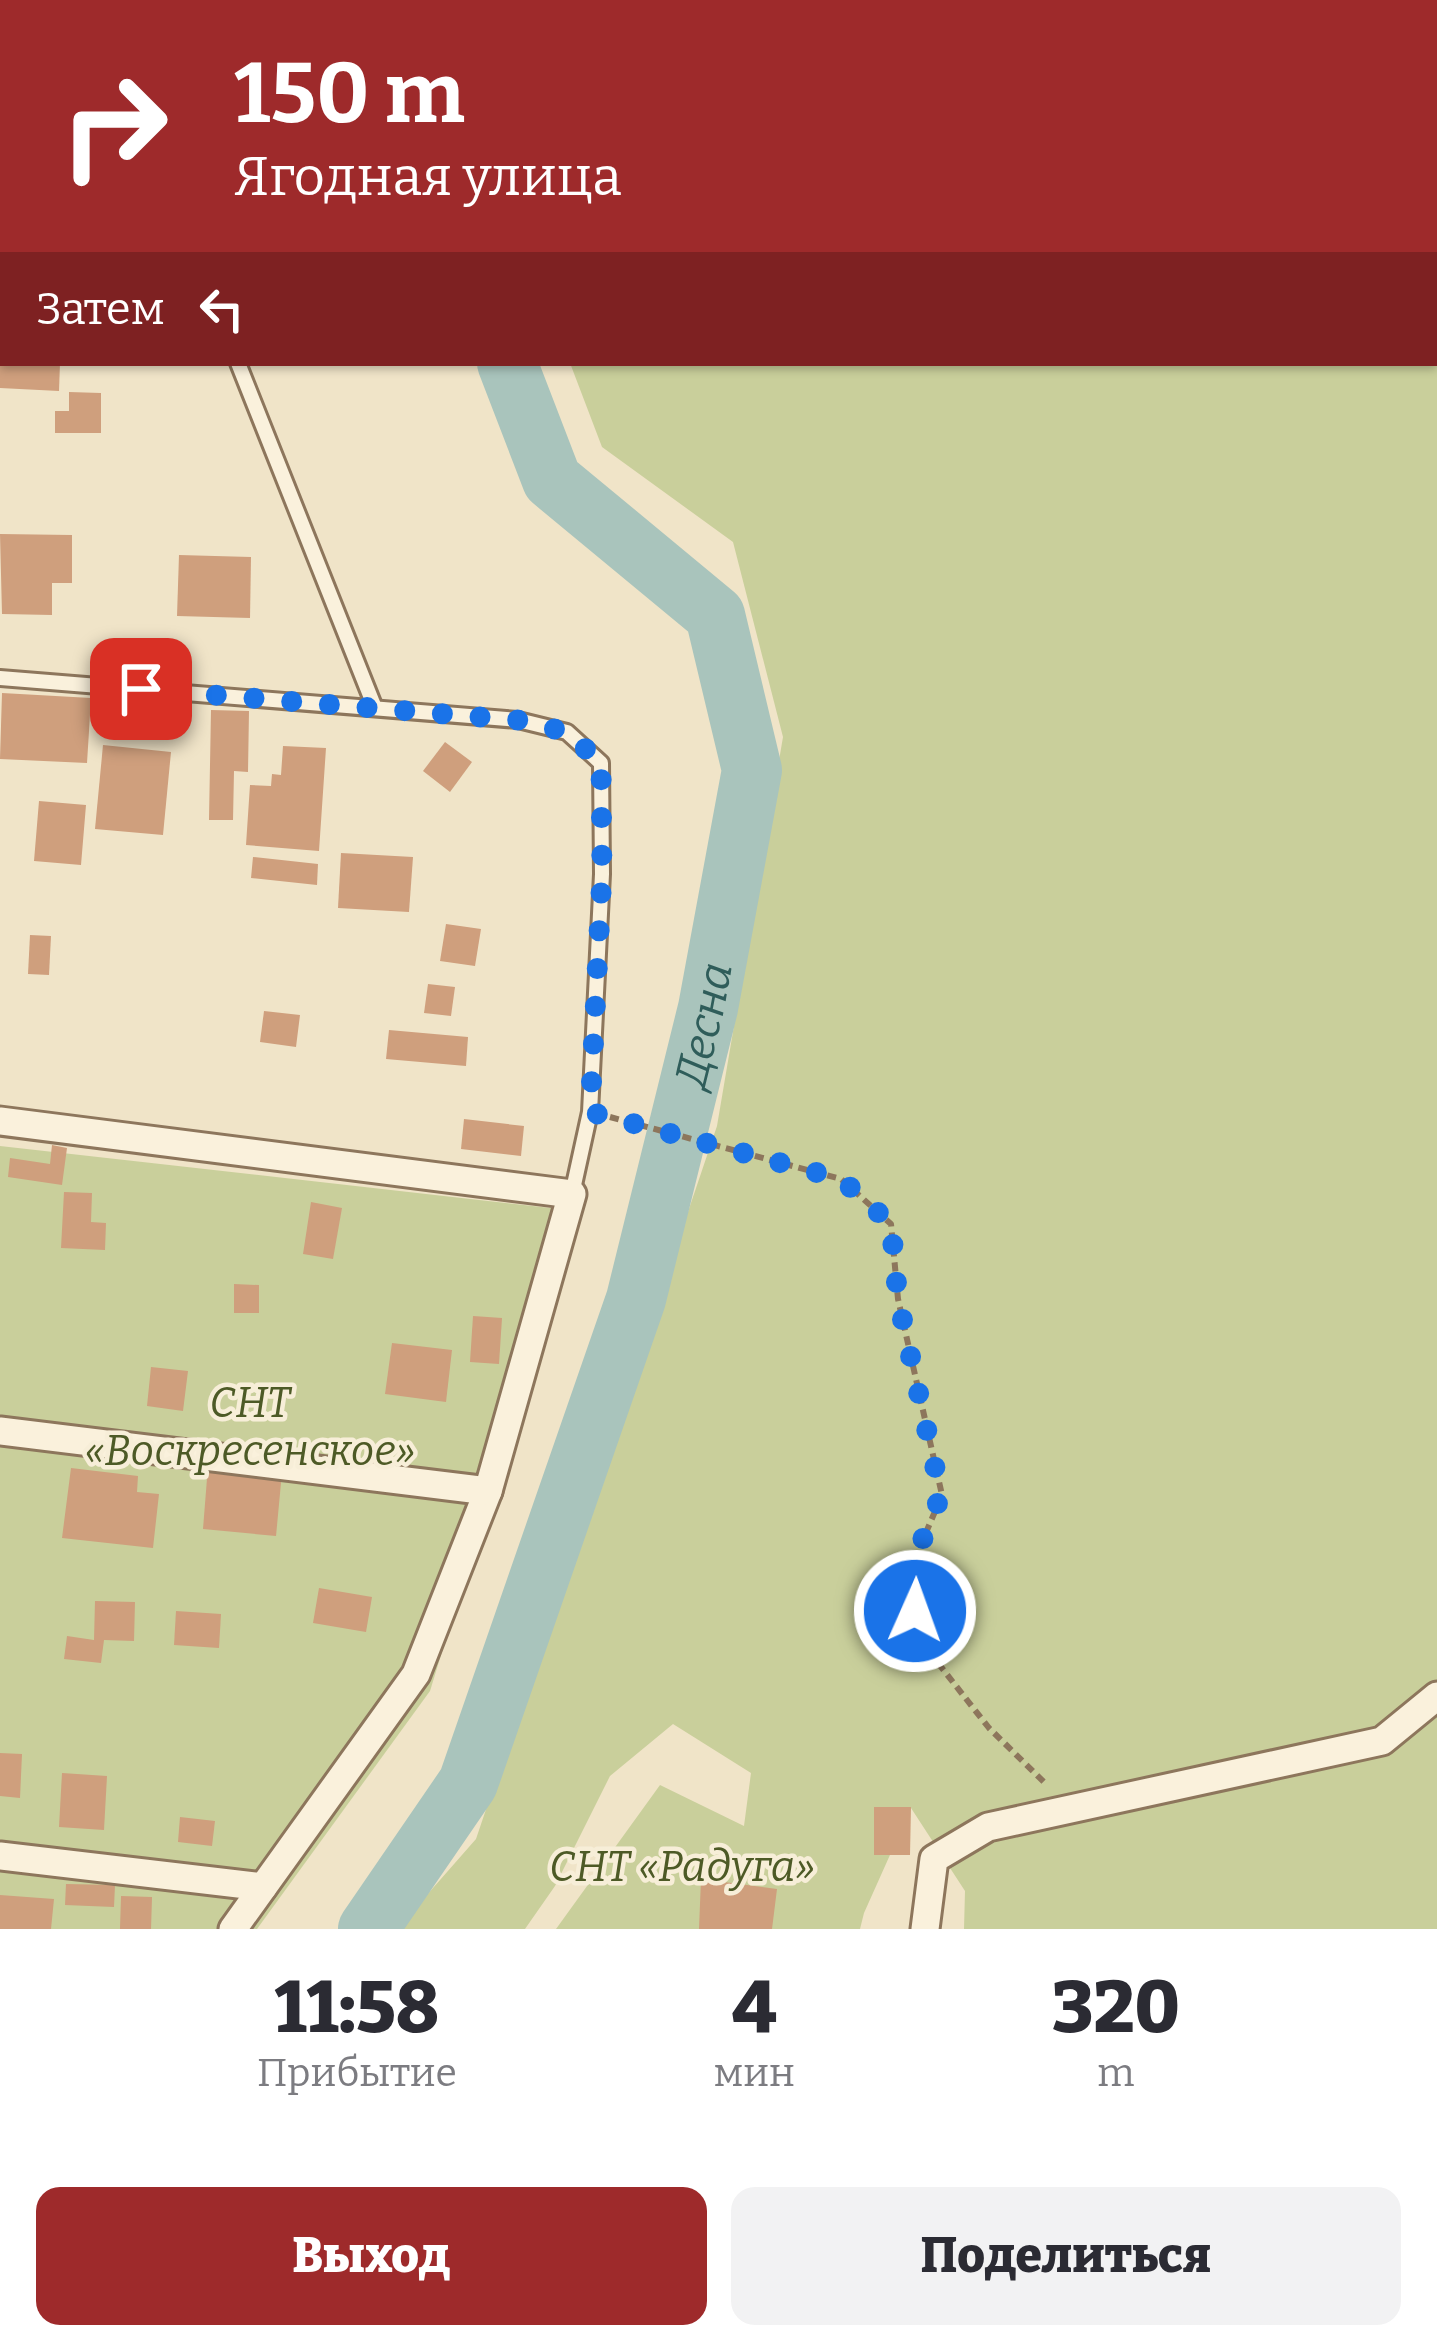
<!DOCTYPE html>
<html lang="ru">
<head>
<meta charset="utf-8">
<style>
	body { margin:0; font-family:Bitter,serif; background:#f2f2f3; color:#2b2b33; height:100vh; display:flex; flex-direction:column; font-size:45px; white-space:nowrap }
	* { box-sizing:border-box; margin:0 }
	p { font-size:39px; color:#7c7c81 }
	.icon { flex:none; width:66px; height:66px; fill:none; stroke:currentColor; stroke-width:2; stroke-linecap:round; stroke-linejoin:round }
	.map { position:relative; height:1929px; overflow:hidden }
	.side { display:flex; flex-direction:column; background:#fff; flex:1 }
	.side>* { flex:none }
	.top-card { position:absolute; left:0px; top:0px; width:1437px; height:366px; box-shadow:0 3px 9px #0004; background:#9e2a2b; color:#fff; overflow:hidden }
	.pin { position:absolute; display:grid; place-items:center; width:102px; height:102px; color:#fff; margin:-51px; border-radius:24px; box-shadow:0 6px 18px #0006 }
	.me { position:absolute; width:132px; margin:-66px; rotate:2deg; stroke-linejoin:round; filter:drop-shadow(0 0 9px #0008) }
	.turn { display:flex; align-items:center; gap:42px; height:252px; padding:0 36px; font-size:54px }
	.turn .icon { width:156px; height:156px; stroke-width:2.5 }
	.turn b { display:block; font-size:84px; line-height:102px }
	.then { display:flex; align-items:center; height:114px; padding:0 36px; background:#0003; gap:24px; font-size:45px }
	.eta { display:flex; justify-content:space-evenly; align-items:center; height:204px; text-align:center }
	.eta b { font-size:72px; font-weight:800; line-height:84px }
	.primary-button { display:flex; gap:24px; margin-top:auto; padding:24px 36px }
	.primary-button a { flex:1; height:138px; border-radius:24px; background:#9e2a2b; color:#fff; font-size:48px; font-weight:800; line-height:138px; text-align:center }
	.primary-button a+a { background:#f2f2f3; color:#2b2b33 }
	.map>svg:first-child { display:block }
	.green { fill:#c9cf9b }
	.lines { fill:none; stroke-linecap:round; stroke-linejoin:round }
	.river { stroke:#a9c4bc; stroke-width:60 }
	.building { fill:#cf9f7d }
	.lane-casing { stroke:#8d765c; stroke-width:20 }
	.street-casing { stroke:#8d765c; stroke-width:33 }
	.path { stroke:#8d765c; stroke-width:6; stroke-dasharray:9 6; stroke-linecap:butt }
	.lane { stroke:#faf1dc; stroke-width:14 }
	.street { stroke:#faf1dc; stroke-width:27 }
	.route { stroke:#1a73e8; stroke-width:21; stroke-dasharray:0 37.8 }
	.labels { text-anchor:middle; stroke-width:9; stroke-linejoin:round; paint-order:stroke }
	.park-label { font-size:42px; font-style:italic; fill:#4d5a26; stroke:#f7eed8 }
	.water-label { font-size:45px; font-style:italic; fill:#2f5d5a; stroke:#f7eed8 }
</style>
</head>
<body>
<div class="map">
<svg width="1437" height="1929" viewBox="0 0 1437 1929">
	<rect width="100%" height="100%" fill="#f0e4c8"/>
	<g class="green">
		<polygon points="0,0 599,0 3,3 3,56"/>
		<polygon points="608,0 1437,0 1437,1929 964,1929 965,1891 911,1808 864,1913 860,1929 556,1929 660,1785 744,1826 751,1773 673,1724 610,1776 555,1886 525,1929 397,1929 476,1839 717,1126 783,737 733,542 602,447 570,363 1434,363 1434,3 607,3"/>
		<polygon points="0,1146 577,1211 430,1691 257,1929 0,1929"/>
	</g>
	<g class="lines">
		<g class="river">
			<polyline points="0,75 3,75"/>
			<path id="s1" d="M368,1929L468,1783L636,1299L708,1008L752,770L715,615L552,480L507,363"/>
		</g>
	</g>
	<g class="building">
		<polygon points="0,363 60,363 59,391 0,388"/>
		<polygon points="69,392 101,393 101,433 55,433 55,411 69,411"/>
		<polygon points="0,534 72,535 72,583 52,583 52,615 2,614"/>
		<polygon points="179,555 251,557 250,618 177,616"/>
		<polygon points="2,693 91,698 87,763 0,759"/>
		<polygon points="211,710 249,711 248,772 234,771 233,820 209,820"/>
		<polygon points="445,742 472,762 450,792 423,771"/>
		<polygon points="103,745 171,752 163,835 95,829"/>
		<polygon points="283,746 326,748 319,851 246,845 250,785 271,786 272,774 281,775"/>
		<polygon points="39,801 86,805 81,865 34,861"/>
		<polygon points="341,853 413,857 409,912 338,908"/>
		<polygon points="253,857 318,864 317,885 251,878"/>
		<polygon points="446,924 481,929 475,966 440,961"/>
		<polygon points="30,935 51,936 49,975 28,974"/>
		<polygon points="428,984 455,987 451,1016 424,1013"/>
		<polygon points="264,1011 300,1015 296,1047 260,1042"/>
		<polygon points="389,1030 468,1037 466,1066 386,1059"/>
		<polygon points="464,1119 524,1126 521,1156 461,1149"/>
		<polygon points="52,1145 67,1148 62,1185 8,1177 10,1158 50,1164"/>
		<polygon points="64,1192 92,1193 91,1222 106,1223 105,1250 61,1248"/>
		<polygon points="311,1202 342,1208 333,1259 303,1254"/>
		<polygon points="234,1284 259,1285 259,1313 234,1313"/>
		<polygon points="473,1316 502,1318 499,1364 470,1362"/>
		<polygon points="392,1343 452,1350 446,1402 385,1394"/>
		<polygon points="151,1367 188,1371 183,1411 147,1406"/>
		<polygon points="208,1466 282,1472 276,1536 203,1529"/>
		<polygon points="71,1468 138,1476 137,1492 159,1494 153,1548 62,1538"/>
		<polygon points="319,1588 372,1597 366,1632 313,1623"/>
		<polygon points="95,1601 135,1602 134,1641 104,1640 101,1663 64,1659 67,1636 94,1640"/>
		<polygon points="176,1611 221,1614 219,1648 174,1645"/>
		<polygon points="0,1753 22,1754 20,1798 0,1796"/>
		<polygon points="62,1773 107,1776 104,1830 59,1827"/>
		<polygon points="874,1807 911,1807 910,1855 874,1855"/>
		<polygon points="180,1817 215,1821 212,1846 178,1842"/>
		<polygon points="701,1879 777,1889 772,1929 699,1929"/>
		<polygon points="66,1884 115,1885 114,1907 65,1905"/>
		<polygon points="0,1895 54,1899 51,1929 0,1929"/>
		<polygon points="121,1896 152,1897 151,1929 120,1929"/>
	</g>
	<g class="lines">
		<defs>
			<g id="lane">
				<polyline points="0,248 3,249"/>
				<polyline points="238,363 375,708"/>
				<polyline points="0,678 518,720 567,732 601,763 602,874 590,1112 572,1194"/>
			</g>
			<g id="street">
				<polyline points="1424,0 1427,3"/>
				<polyline points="0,1121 572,1194 488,1491 416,1674 233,1929"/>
				<polyline points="0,1431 488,1491"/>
				<polyline points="0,1856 263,1887"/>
				<polyline points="925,1929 934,1859 988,1827 1382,1741 1437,1696"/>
			</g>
		</defs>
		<use href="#lane" class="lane-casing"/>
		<use href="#street" class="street-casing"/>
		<polyline class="path" points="610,1117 841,1179 891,1224 898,1299 942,1495 907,1577 923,1644 989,1728 1047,1785"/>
		<use href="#lane" class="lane"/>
		<use href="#street" class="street"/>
	</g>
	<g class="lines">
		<polyline class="route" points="141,689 518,720 567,732 601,763 602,874 590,1112 841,1179 891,1224 898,1299 941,1495 907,1577 915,1611"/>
	</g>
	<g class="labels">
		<g class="park-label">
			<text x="250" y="1417">СНТ<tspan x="250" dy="48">«Воскресенское»</tspan></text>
			<text x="682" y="1881">СНТ «Радуга»</text>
		</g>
		<g class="water-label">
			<text dy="16" stroke="none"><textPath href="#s1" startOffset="972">Десна</textPath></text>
		</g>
	</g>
</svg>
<div class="pin" style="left:141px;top:689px;background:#d93025"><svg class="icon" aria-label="arrive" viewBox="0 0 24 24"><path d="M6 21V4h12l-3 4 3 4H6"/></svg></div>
<svg class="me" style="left:915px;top:1611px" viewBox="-20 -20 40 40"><circle r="17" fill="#1a73e8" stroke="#fff" stroke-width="3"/><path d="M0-11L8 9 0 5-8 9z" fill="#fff"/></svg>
<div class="top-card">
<div class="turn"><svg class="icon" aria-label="right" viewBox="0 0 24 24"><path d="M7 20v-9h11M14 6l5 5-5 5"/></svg><div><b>150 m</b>Ягодная улица</div></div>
<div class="then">Затем<svg class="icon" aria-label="left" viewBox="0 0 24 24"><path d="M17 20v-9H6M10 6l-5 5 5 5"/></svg></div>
</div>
</div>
<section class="side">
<div class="eta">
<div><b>11:58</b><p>Прибытие</p></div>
<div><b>4</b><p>мин</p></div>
<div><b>320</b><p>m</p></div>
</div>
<div class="primary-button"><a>Выход</a><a>Поделиться</a></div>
</section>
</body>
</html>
